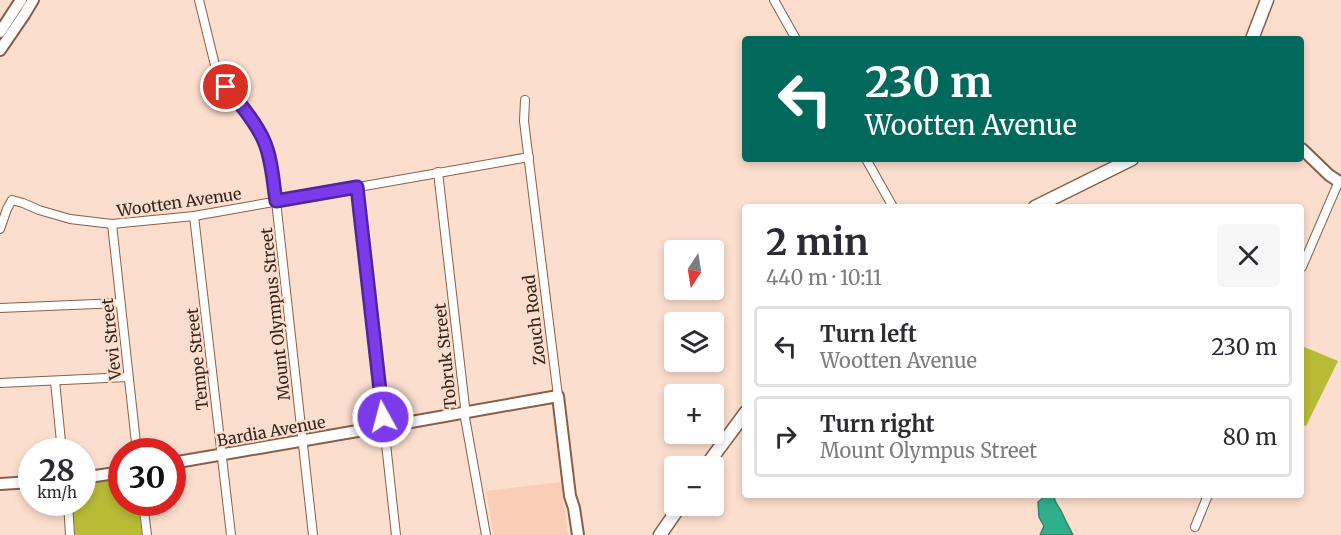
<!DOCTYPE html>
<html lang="en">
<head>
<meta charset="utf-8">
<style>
	body { margin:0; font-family:Merriweather,serif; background:#f7f7f7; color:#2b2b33; height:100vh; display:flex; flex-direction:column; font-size:22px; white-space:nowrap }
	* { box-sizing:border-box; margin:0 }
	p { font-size:20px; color:#7c7c81 }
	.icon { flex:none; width:33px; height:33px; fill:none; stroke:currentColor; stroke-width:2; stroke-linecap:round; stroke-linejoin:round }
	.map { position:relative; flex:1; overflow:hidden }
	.drawer { position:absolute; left:742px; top:204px; width:562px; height:294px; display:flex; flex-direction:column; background:#fff; border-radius:6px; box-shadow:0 3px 9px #0003 }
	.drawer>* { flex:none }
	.banner { position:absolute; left:742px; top:36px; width:562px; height:126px; border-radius:6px; box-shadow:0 3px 9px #0003; background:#00695c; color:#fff; overflow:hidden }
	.needle { width:39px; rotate:192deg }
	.tools { position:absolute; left:664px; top:240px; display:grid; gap:12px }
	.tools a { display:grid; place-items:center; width:60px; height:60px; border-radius:6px; background:#fff; box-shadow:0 3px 9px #0003; font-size:30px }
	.speed { position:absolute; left:18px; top:438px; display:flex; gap:12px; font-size:30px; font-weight:700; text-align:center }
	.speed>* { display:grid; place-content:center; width:78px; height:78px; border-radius:50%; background:#fff; box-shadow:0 3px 9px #0003; line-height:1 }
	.speed small { font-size:15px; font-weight:400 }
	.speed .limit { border:9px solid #d22; background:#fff; color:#111 }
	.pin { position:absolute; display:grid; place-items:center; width:51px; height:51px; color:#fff; margin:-26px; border:3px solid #fff; border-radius:50%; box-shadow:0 2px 6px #0007 }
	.me { position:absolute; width:66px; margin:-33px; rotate:353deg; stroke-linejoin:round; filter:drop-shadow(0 0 4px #0008) }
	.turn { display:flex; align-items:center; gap:21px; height:126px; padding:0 24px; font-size:27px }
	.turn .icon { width:78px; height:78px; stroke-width:2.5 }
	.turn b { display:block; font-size:42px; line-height:51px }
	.round { display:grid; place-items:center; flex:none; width:63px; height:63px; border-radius:6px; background:#f7f7f7 }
	.overview { display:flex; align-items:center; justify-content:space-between; height:102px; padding:0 24px }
	h1 { font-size:36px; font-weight:700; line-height:45px }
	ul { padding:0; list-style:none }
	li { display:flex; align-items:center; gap:18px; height:81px; margin:0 12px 9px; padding:0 12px; border:3px solid #e1e1e2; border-radius:6px }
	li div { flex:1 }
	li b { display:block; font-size:22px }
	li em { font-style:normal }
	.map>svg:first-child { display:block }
	.built { fill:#faceb6 }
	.green { fill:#b8bb36 }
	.water { fill:#30af8d; stroke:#32866b; stroke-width:1.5 }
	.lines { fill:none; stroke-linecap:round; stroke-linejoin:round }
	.minor-casing { stroke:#885f47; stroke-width:10 }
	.tertiary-casing { stroke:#885f47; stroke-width:14 }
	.secondary-casing { stroke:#885f47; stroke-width:14 }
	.primary-casing { stroke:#885f47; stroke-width:15 }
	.minor { stroke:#fff; stroke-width:8 }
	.tertiary { stroke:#fff; stroke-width:10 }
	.secondary { stroke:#fff; stroke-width:10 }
	.primary { stroke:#fff; stroke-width:12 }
	.route-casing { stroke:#51269a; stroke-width:15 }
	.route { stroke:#7c3aed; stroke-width:10 }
	.labels { text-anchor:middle; stroke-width:4.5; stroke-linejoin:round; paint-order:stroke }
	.street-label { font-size:16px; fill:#36251b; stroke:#fbdece }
</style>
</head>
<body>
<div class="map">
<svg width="1341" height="535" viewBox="0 0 1341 535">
	<rect width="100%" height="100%" fill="#fbdece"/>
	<polygon class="built" points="561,482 568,535 494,535 486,491"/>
	<g class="green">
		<polygon points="1302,346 1338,361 1306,426 1302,424"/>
		<polygon points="121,478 122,502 138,503 142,535 75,535 72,503 82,502 83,483"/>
	</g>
	<path class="water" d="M1043,495H1054C1054,503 1059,506 1062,513C1065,520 1069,527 1073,535H1040L1044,526L1039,517L1038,502L1043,498Z"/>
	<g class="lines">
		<defs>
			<g id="minor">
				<path d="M199,0L215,65L219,76L259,132C271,153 272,177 276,201L313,535"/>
				<polyline points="774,0 796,39"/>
				<polyline points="525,100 524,121 558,396"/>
				<polyline points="866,159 893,207"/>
				<polyline points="438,172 465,407 464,412 486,535"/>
				<polyline points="357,187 383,417"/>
				<polyline points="194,216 231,535"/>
				<polyline points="112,224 137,452"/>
				<polyline points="0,229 7,209 12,200 23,203 39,210 70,219 112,224 194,216 529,157"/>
				<polyline points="1302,267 1339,181"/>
				<polyline points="0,308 120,303"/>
				<polyline points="55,381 62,452"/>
				<polyline points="0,383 128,377"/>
				<polyline points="386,436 386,444 396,535"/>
				<polyline points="68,502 70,535"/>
				<polyline points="143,502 147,535"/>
				<polyline points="1195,527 1208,495"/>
			</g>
			<g id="tertiary">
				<polyline points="0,32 21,0"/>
				<polyline points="0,50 24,15 33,0"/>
				<circle cx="384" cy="427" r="9"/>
				<polyline points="394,425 558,396 570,496 574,508 578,535"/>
				<polyline points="172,463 375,428"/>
				<polyline points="82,478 122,472"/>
				<polyline points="0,484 32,482"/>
			</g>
			<polyline id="secondary" points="1302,149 1329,175 1341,183"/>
			<g id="primary">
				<polyline points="1252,39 1267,0"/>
				<polyline points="1035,207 1132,159"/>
				<polyline points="706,466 746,412"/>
				<polyline points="660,535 680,506"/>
			</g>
		</defs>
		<use href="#minor" class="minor-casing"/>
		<use href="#tertiary" class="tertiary-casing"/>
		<use href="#secondary" class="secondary-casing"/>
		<use href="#primary" class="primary-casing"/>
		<use href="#minor" class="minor"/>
		<use href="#tertiary" class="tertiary"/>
		<use href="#secondary" class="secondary"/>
		<use href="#primary" class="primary"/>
	</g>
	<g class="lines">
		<defs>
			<path id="route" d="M226,87C239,102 256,122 264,141C272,159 273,182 276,201L357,187L383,417"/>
		</defs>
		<use href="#route" class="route-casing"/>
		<use href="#route" class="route"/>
	</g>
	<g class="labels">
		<g class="street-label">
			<text transform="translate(179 202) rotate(-8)" y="6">Wootten Avenue</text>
			<text transform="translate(275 314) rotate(-96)" y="6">Mount Olympus Street</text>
			<text transform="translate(534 320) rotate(-97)" y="6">Zouch Road</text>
			<text transform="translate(111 339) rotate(-96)" y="6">Vevi Street</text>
			<text transform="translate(445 356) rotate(-96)" y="6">Tobruk Street</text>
			<text transform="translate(197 359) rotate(-96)" y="6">Tempe Street</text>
			<text transform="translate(271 431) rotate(-10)" y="6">Bardia Avenue</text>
		</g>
	</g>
</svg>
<div class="tools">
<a><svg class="needle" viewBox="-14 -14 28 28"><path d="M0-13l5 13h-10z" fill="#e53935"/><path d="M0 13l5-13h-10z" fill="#7c7c81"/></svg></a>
<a><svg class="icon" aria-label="layers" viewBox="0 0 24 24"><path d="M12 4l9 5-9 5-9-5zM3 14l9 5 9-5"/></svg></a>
<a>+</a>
<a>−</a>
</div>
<div class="speed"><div>28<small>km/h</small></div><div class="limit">30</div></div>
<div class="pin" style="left:226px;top:87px;background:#d93025"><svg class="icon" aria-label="arrive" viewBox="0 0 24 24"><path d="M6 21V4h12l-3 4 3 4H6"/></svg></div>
<svg class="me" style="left:383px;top:417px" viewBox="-20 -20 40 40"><circle r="17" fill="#7c3aed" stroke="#fff" stroke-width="3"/><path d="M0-11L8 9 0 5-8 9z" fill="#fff"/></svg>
<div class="banner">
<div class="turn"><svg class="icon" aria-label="left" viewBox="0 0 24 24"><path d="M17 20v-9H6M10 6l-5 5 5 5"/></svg><div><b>230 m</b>Wootten Avenue</div></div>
</div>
<section class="drawer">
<div class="overview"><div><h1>2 min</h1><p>440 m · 10:11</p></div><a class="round"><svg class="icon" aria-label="close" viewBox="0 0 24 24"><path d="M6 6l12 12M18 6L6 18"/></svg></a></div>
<ul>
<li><svg class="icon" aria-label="left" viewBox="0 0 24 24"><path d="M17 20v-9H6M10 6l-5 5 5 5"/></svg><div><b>Turn left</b><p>Wootten Avenue</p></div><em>230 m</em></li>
<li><svg class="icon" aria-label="right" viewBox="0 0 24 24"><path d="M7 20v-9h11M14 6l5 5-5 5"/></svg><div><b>Turn right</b><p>Mount Olympus Street</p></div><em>80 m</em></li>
</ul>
</section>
</div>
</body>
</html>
